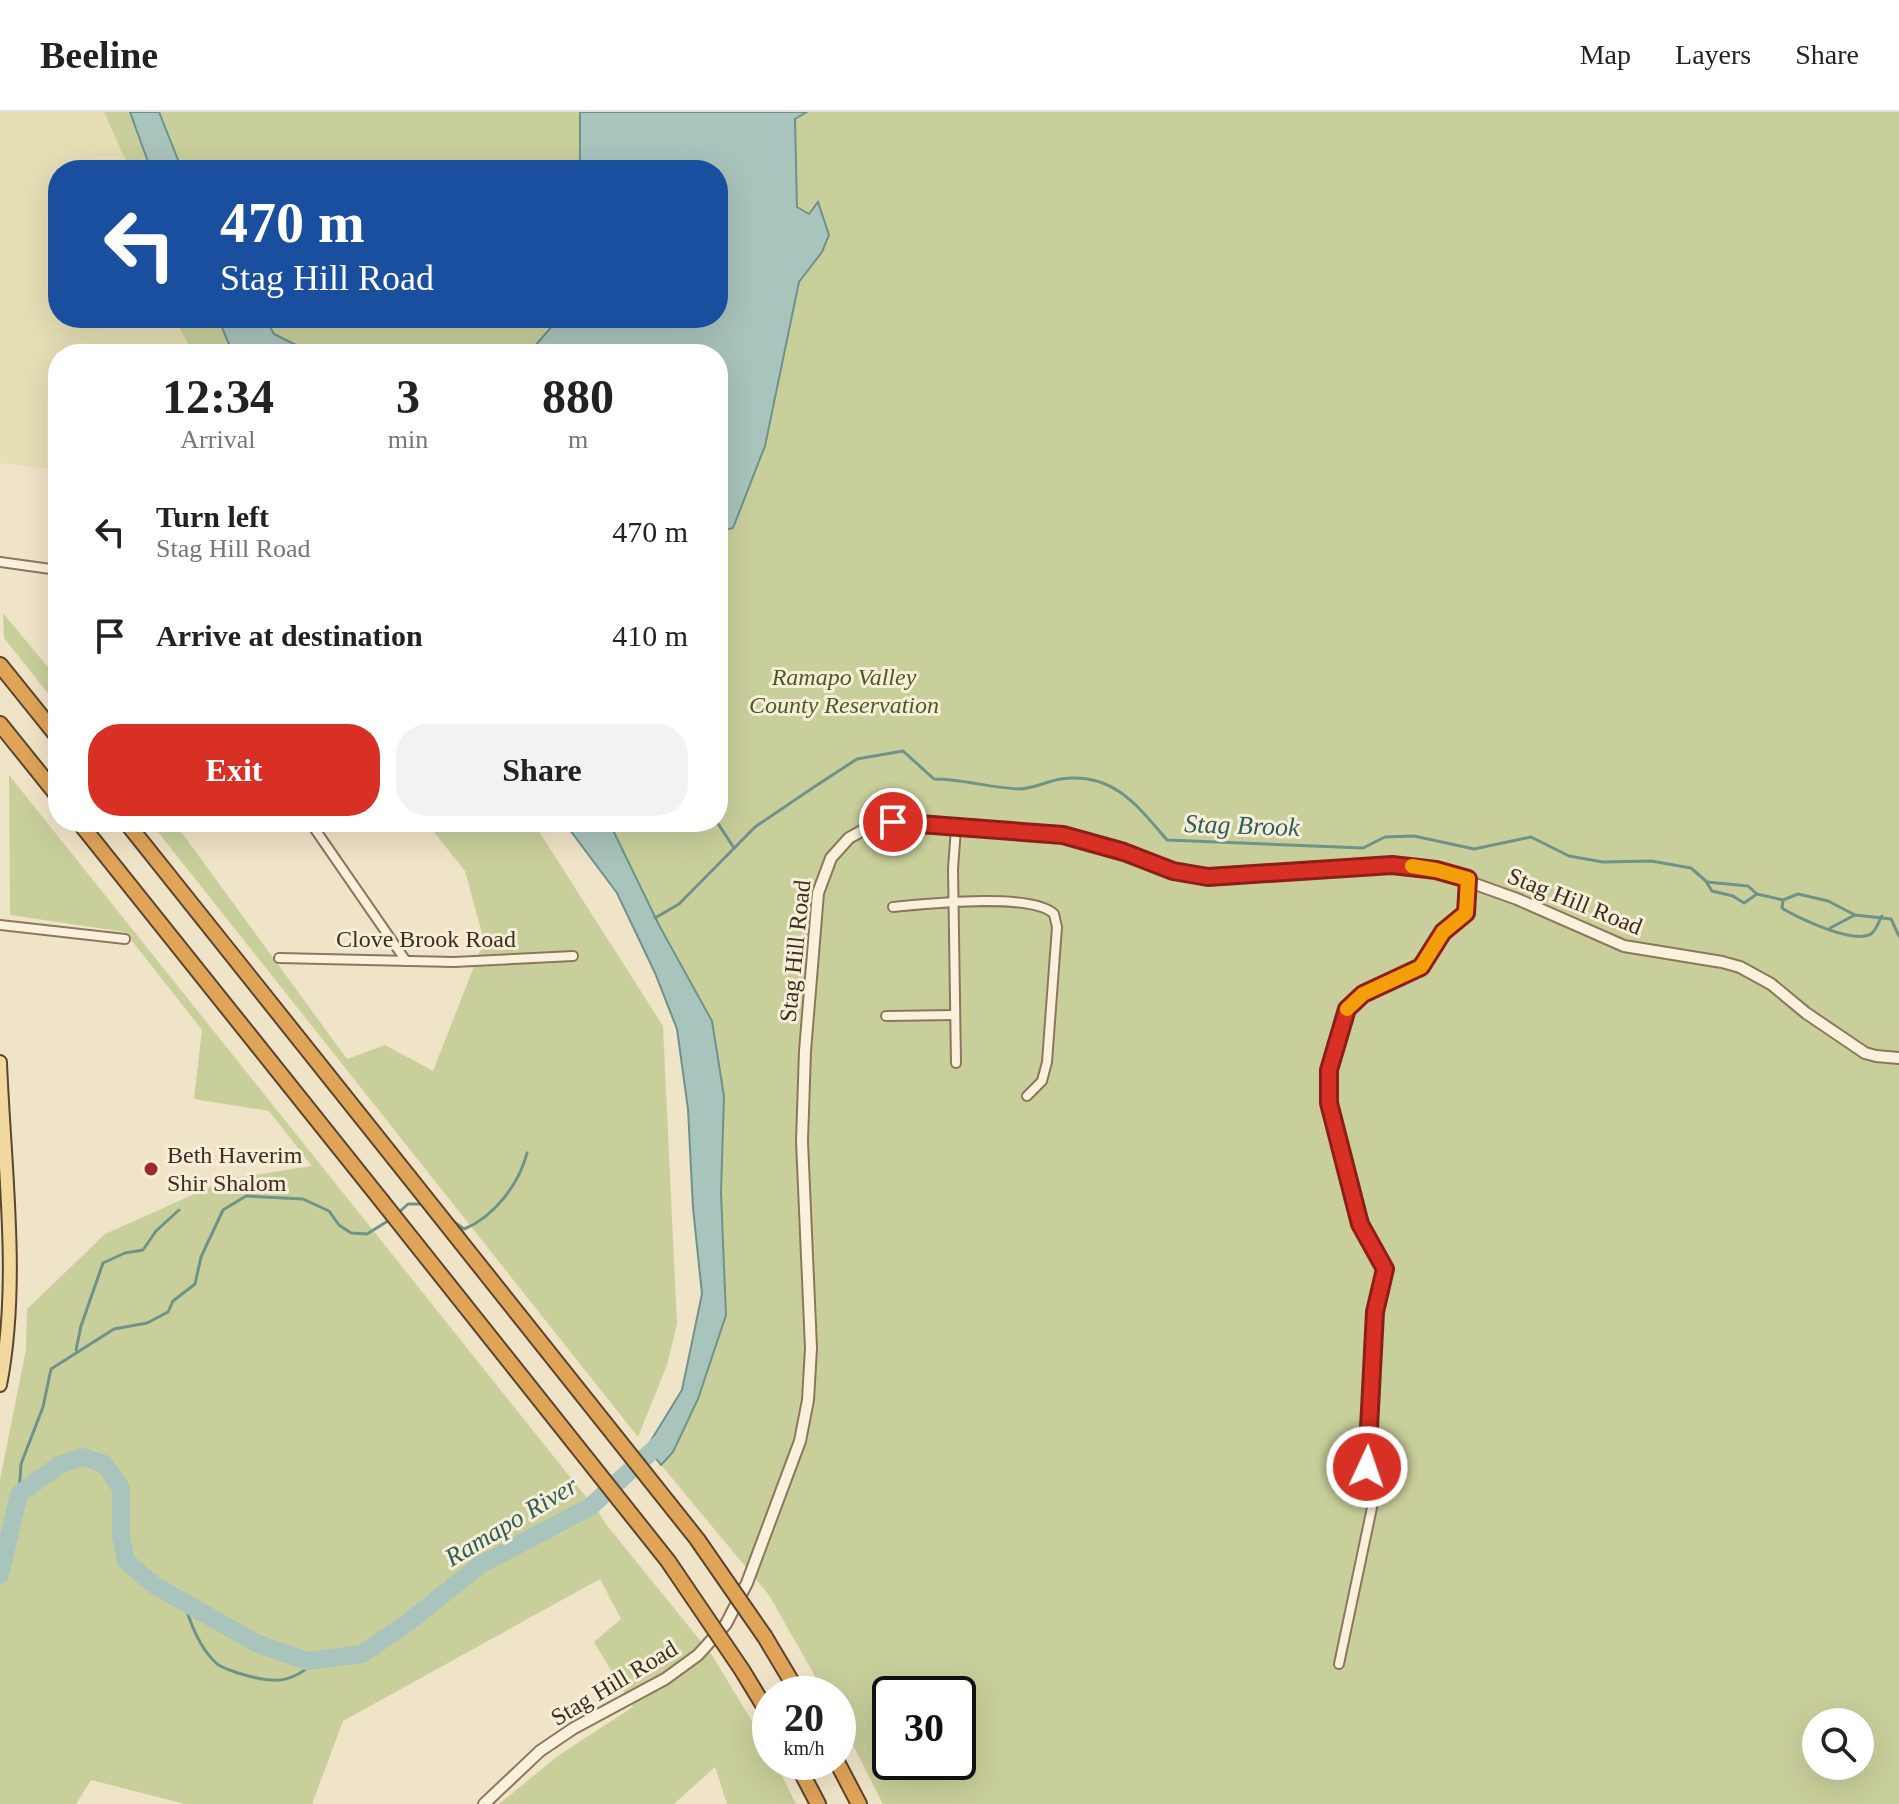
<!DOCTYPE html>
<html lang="en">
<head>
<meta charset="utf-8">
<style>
	body { margin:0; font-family:"Times New Roman",serif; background:#f2f2f2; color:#222; height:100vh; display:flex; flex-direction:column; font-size:30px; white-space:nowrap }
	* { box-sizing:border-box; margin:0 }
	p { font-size:26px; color:#767676 }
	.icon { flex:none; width:44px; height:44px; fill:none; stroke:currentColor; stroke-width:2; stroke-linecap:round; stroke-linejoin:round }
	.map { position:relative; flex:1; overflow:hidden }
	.side { position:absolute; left:48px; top:232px; width:680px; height:488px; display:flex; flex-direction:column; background:#fff; border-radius:32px; box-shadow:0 8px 32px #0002 }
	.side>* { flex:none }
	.guide { position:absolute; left:48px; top:48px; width:680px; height:168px; border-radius:32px; box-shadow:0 8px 32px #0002; background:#1a4fa0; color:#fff; overflow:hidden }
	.controls { position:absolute; left:1802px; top:1596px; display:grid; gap:16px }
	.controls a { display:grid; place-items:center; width:72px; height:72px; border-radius:50%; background:#fff; box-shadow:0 8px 32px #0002; font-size:40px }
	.speed { position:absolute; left:752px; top:1564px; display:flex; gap:16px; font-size:40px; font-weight:700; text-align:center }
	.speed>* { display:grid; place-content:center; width:104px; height:104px; border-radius:50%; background:#fff; box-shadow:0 8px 32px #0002; line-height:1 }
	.speed small { font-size:20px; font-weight:400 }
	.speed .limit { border:4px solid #111; border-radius:12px; background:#fff; color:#111 }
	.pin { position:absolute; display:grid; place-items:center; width:68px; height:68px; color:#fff; margin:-34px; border:4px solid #fff; border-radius:50%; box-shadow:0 2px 8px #0007 }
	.me { position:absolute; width:88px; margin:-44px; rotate:3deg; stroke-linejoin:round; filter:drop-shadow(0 0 6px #0008) }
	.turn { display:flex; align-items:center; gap:28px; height:168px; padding:0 40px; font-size:36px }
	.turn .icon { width:104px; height:104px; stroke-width:2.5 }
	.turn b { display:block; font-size:56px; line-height:68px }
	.eta { display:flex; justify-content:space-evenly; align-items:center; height:136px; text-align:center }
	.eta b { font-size:48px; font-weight:700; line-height:56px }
	.action { display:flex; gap:16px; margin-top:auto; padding:16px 40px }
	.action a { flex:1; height:92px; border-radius:32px; background:#d93025; color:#fff; font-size:32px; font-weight:700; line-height:92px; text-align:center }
	.action a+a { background:#f2f2f2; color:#222 }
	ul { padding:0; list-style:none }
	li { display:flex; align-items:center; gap:24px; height:104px; padding:0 40px }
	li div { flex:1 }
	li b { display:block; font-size:30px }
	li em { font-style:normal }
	header { display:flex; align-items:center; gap:48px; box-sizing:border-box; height:112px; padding:0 40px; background:#fff; border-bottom:2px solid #e0e0e0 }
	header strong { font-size:38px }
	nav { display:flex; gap:44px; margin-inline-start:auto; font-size:28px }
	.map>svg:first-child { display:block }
	.farmland { fill:#e6deb5 }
	.green { fill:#c9cf9b; fill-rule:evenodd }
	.water { fill:#a9c4bc; stroke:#6f938a; stroke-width:2 }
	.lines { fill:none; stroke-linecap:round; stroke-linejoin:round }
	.stream { stroke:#6f938a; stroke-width:3 }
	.river { stroke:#a9c4bc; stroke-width:18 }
	.minor-casing { stroke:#8d765c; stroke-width:12 }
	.tertiary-casing { stroke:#8d765c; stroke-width:14 }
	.primary-casing { stroke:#5b4430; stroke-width:16 }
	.motorway-casing { stroke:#5b4430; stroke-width:18 }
	.minor { stroke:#faf1dc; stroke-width:8 }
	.tertiary { stroke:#faf1dc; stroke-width:10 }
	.primary { stroke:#f3d9a0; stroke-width:12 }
	.motorway { stroke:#e0a458; stroke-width:14 }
	.motorway-bridge-casing { stroke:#5b4430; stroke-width:18; stroke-linecap:butt }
	.motorway-bridge { stroke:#e0a458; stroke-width:14 }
	.route-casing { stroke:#8d1f18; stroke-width:20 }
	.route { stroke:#d93025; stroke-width:14 }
	.slow { stroke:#f59e0b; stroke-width:14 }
	.poi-dot { fill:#9e2a2b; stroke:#f7eed8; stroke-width:3 }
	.labels { text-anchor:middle; stroke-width:6; stroke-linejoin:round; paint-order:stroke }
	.park-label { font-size:24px; font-style:italic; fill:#4d5a26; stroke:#f7eed8 }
	.street-label { font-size:24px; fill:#3d2e20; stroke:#f7eed8 }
	.poi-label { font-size:24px; fill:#3d2e20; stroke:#f7eed8; text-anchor:start }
	.water-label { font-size:26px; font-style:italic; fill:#2f5d5a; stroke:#f7eed8 }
</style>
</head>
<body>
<header>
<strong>Beeline</strong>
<nav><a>Map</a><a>Layers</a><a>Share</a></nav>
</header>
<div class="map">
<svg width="1899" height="1692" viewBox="0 0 1899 1692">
	<rect width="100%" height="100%" fill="#f0e4c8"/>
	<polygon class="farmland" points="0,0 115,0 134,58 58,58 58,206 205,206 221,242 58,242 58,358 0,351"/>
	<g class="green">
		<polygon points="104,0 130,0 151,58 130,58"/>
		<polygon points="159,0 580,0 580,58 182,58"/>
		<path d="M807,0H1899V1692H883L838,1604V1582H825L769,1483L661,1353L673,1340L721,1081L724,984L712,909L660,815L609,710H718V420L733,415L765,334L799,170L822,140L818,91L809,102L797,95L795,7ZM890,1582H958V1650H890ZM1816,1610H1860V1654H1816Z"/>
		<polygon points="175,206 218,206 233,242 193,242"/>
		<polygon points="265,206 559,206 528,242 314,242 274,222"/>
		<polygon points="3,501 47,554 58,556 58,594 4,526"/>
		<polygon points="9,663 599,1401 605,1411 712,1543 765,1631 770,1641 770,1650 775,1650 796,1692 727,1692 715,1655 674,1692 499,1692 559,1643 633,1595 594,1530 621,1507 600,1467 343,1609 312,1692 185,1692 91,1668 76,1692 0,1692 0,1368 26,1237 27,1197 105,1122 228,1067 312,1054 269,999 194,987 202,918 125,820 10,803"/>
		<polygon points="150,710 174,710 347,947 385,933 433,959 484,829 465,759 426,710 533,710 663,914 677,1212 667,1253 638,1325"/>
	</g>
	<g class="water">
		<polygon points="130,0 159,0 182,58 151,58"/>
		<polygon points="580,0 807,0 795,7 797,95 809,102 818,90 829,123 822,140 799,170 765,334 733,416 718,420 718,242 528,242 559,206 718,206 718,58 580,58"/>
		<polygon points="218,206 265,206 274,222 314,242 233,242"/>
		<polygon points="564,710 609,710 660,815 712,909 724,984 721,1081 726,1203 698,1287 673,1340 661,1353 647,1335 682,1278 702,1182 693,1096 688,997 677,917 655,861 617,781"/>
	</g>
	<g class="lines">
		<g class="stream">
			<polyline points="717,710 734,736"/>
			<polyline points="1707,771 1712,779 1733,784 1744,791 1757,782"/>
			<path d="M1783,788L1782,796C1797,806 1857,834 1872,821C1876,818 1879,809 1882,804"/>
			<path d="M655,806L679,792L755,715L814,675L857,647L903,639L934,667C963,667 991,676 1019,677C1033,677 1047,669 1061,667C1113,660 1137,693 1167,728L1363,736L1385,725L1414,724L1474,737L1531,725L1569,744L1603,750L1651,749L1691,756L1707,770L1748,774L1757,782L1783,788L1798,782L1828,789L1855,803L1891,807L1899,824"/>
			<polyline points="1830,816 1855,803"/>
			<polyline points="397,1102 408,1092 425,1092"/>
			<path d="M450,1107L464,1117C494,1105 519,1072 527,1041"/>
			<polyline points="76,1238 81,1214 103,1151 125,1141 143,1138 156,1119 179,1098"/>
			<polyline points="19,1382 21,1352 43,1295 51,1257 114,1217 147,1211 168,1200 173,1189 195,1172 201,1145 223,1098 246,1084 303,1087 329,1099 339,1113 351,1121 367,1122 391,1107"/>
			<path d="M184,1491C191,1512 199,1535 216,1551C221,1556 231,1558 238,1561C273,1572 291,1573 318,1547"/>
		</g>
		<polyline class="river" points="0,1463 19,1382 59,1353 83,1345 104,1352 121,1376 121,1424 126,1449 154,1473 256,1531 307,1549 362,1542 406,1512 480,1453 590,1395 663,1329 667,1322"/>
		<defs>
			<g id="minor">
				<polyline points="0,450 58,458"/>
				<polyline points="310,710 406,849"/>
				<path d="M893,795C925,792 1031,780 1054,802L1057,815L1047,950L1042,969L1027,984"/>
				<polyline points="0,813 125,827"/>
				<polyline points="279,846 454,850 573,844"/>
				<polyline points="886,904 955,903"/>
				<polyline points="956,951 953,757 956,716"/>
				<polyline points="1339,1552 1374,1386 1367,1355 1375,1200 1385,1157 1360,1112 1329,991 1329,958 1347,897 1363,882 1421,855 1443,820 1466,801 1468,767"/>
			</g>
			<polyline id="tertiary" points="484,1692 540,1639 574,1616 665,1567 698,1543 726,1512 747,1471 800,1329 808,1288 811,1236 802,1029 805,939 818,781 831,746 849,726 874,712 893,710 1063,723 1124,740 1173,759 1208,765 1392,753 1436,758 1517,787 1624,834 1722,850 1740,855 1771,872 1806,901 1865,941 1876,944 1899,946"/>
			<path id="primary" d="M0,950C4,1055 20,1171 0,1273"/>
			<g id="motorway">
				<polyline points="0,553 58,625"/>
				<polyline points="0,612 58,684"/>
				<polyline points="79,710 381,1088"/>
				<polyline points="126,710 409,1065"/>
				<polyline points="765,1525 799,1582"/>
				<polyline points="742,1558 770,1604"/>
				<polyline points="796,1650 818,1692"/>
				<polyline points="837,1650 859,1692"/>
			</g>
		</defs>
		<use href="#minor" class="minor-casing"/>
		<use href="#tertiary" class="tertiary-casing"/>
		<use href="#primary" class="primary-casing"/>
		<use href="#motorway" class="motorway-casing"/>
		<use href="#minor" class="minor"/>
		<use href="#tertiary" class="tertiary"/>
		<use href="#primary" class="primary"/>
		<use href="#motorway" class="motorway"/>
		<defs>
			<g id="motorway-bridge">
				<polyline points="409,1065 697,1427 765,1525"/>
				<polyline points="381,1088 668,1449 742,1558"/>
			</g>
		</defs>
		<use href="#motorway-bridge" class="motorway-bridge-casing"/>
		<use href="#motorway-bridge" class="motorway-bridge"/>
	</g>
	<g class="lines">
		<defs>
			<polyline id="route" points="893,710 1063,723 1124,740 1173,759 1208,765 1392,753 1436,758 1468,767 1466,801 1443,820 1421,855 1363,882 1347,897 1329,958 1329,991 1360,1112 1385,1157 1375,1200 1367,1355"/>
		</defs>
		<use href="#route" class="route-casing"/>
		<use href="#route" class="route"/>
		<polyline class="slow" points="1347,897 1363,882 1421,855 1443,820 1466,801 1468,767 1436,758 1412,754"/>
	</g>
	<circle class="poi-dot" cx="151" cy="1057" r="8"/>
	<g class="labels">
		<g class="park-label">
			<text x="844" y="573">Ramapo Valley<tspan x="844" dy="28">County Reservation</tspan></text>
		</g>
		<g class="street-label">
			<text transform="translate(1575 789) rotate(22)" y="8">Stag Hill Road</text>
			<text x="426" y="835">Clove Brook Road</text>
			<text transform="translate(795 839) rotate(-84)" y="8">Stag Hill Road</text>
			<text transform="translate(614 1571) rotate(-31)" y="8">Stag Hill Road</text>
		</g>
		<g class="poi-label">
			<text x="167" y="1051">Beth Haverim<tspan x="167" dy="28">Shir Shalom</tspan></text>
		</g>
		<g class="water-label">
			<text transform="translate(1242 713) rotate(2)" y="9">Stag Brook</text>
			<text transform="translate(511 1409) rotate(-31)" y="9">Ramapo River</text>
		</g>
	</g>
</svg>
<div class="controls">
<a><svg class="icon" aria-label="search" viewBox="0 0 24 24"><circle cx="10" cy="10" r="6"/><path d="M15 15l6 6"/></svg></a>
</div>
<div class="speed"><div>20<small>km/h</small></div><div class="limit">30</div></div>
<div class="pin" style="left:893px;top:710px;background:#d93025"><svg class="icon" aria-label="arrive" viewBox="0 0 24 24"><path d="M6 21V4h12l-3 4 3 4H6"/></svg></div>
<svg class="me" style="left:1367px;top:1355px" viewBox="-20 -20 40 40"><circle r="17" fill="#d93025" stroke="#fff" stroke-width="3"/><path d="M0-11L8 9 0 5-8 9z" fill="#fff"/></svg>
<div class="guide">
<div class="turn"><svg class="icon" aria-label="left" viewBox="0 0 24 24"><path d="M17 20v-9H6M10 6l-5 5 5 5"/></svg><div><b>470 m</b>Stag Hill Road</div></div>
</div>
<section class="side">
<div class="eta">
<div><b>12:34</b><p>Arrival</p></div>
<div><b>3</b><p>min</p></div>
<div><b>880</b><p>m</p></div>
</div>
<ul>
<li><svg class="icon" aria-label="left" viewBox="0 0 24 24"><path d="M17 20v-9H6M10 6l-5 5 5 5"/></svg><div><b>Turn left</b><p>Stag Hill Road</p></div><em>470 m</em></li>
<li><svg class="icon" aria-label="arrive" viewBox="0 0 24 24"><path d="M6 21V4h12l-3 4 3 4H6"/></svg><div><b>Arrive at destination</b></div><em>410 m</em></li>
</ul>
<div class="action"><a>Exit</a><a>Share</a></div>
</section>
</div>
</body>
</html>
